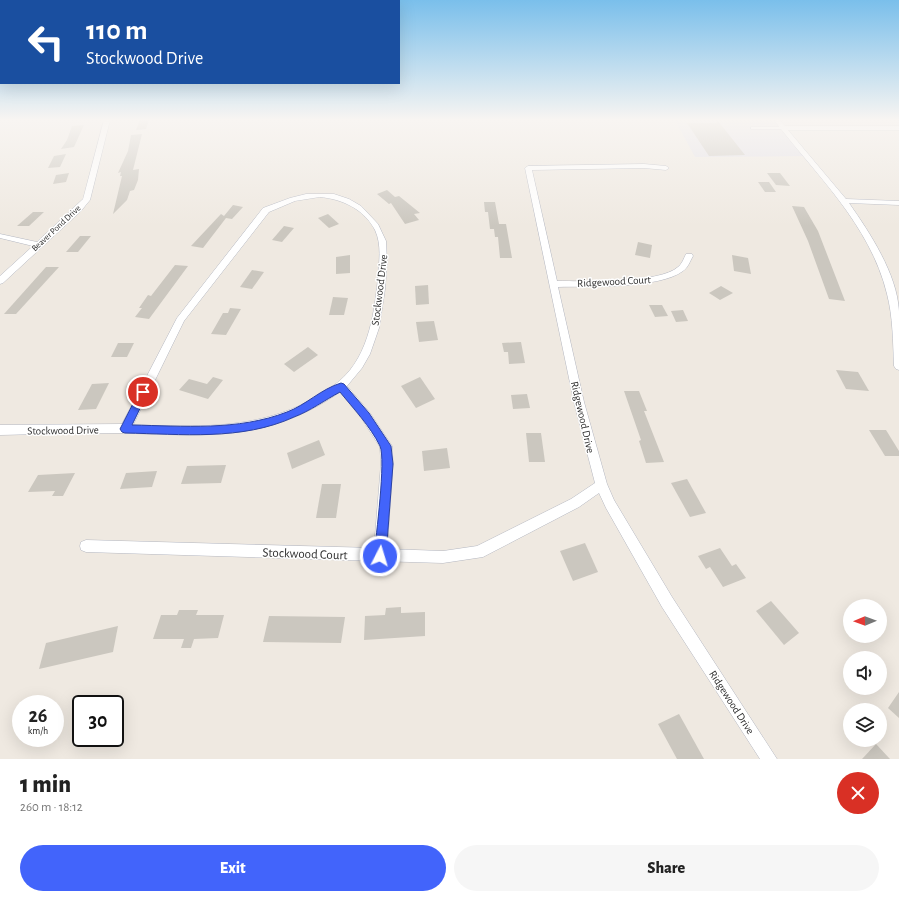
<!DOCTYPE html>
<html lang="en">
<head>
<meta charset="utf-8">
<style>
	body { margin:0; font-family:"Alegreya Sans",sans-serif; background:#f6f6f6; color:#222; height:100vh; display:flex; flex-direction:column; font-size:15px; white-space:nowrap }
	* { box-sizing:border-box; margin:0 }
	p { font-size:13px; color:#767676 }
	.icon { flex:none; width:22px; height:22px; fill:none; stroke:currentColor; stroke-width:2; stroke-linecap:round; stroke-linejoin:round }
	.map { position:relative; height:759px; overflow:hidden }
	.panel { display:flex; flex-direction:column; background:#fff; flex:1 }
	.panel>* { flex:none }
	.banner { position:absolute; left:0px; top:0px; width:400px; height:84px; box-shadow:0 4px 16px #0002; background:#1a4fa0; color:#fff; overflow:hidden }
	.needle { width:26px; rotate:269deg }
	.tools { position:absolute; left:843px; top:599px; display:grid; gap:8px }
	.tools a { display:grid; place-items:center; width:44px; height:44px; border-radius:50%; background:#fff; box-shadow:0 4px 16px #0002; font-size:20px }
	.speed { position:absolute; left:12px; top:695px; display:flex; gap:8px; font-size:20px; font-weight:700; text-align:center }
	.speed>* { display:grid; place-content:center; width:52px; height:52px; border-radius:50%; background:#fff; box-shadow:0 4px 16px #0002; line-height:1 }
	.speed small { font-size:10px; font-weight:400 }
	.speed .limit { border:2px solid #111; border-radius:6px; background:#fff; color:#111 }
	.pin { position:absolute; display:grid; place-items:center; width:34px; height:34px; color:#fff; margin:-17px; border:2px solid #fff; border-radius:50%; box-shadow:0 1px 4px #0007 }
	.me { position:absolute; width:44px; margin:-22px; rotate:5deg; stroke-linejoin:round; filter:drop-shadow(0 0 3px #0008) }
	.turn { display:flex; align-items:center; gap:14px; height:84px; padding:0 20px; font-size:18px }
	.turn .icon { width:52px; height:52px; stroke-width:2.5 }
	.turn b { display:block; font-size:28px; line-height:34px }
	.round { display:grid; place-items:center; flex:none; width:42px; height:42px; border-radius:21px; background:#f6f6f6 }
	.head { display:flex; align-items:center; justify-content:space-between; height:68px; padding:0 20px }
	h1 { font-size:24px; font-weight:800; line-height:30px }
	.primary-button { display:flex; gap:8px; margin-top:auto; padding:8px 20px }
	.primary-button a { flex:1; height:46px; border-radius:24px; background:#4264fb; color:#fff; font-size:16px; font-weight:800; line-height:46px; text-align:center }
	.primary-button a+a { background:#f6f6f6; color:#222 }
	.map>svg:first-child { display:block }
	.industrial { fill:#e3e1e8 }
	.building { fill:#cbc7bf }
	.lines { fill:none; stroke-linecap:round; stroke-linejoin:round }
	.service-casing { stroke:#b4b7c1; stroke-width:1 }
	.minor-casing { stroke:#b4b7c1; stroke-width:1 }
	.service { fill:#fff; fill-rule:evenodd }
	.minor { fill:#fff; fill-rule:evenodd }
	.route { fill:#4264fb; stroke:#2b41a3 }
	.labels { text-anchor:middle; stroke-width:3; stroke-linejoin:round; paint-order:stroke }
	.far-street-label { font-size:9px; fill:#2e2e2e; stroke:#fff }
	.street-label { font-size:11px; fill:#2e2e2e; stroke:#fff }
	.near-street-label { font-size:13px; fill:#2e2e2e; stroke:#fff }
</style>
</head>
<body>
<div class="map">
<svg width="899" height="759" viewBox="0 0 899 759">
	<rect width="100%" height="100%" fill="#efe9e1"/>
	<polygon class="industrial" points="675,120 774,120 807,156 695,157"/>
	<g class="building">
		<polygon points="140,120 149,120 146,129 136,130"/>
		<polygon points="718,121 745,155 709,156 687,123 715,123"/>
		<polygon points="84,125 74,147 61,149 67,140 72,126"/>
		<polygon points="142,134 133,170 139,169 138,180 134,190 130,191 127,200 113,214 122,176 120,176 121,172 118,173 128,151 131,135"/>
		<polygon points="66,154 60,167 48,168 54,156"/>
		<polygon points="69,173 66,182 53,184 56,175"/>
		<polygon points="767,173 780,173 790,186 776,185"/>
		<polygon points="758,182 769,182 776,192 765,192"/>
		<polygon points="387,190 395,197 399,196 420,213 414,214 419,220 405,224 391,203 389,204 377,194"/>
		<polygon points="484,202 495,202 499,224 506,224 512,258 500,258 498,237 495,237 494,229 490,229 488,212 485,212"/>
		<polygon points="233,205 243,207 232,219 226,218 203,248 191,246 221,214 224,216"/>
		<polygon points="792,206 804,207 818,231 845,301 829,299 808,241"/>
		<polygon points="33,212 44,212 29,226 17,226"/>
		<polygon points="328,214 339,224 329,228 318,218"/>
		<polygon points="284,226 294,228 282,242 272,240"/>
		<polygon points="80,236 91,236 78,252 66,252"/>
		<polygon points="638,242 652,245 650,258 635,255"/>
		<polygon points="350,255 350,273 336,274 336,257"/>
		<polygon points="732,255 748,258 751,274 734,271"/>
		<polygon points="175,265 188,266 149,319 135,317 142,308 139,308 148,295 151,296"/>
		<polygon points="46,267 59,267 16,314 4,314"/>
		<polygon points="252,270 264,272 252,289 240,287"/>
		<polygon points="428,285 429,304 416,305 415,286"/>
		<polygon points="721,286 733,293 720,300 709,293"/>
		<polygon points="333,297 348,298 344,315 329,315"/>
		<polygon points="649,305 662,305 668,316 655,317"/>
		<polygon points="230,308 241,309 226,335 211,334 223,313 228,313"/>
		<polygon points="683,310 688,321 676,322 671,311"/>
		<polygon points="434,321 438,340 419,342 416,322"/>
		<polygon points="521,342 525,363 509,364 508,352 504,352 502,343"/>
		<polygon points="118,343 134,343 127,357 111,357"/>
		<polygon points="308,347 318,355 294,372 284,364"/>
		<polygon points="836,370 858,372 869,391 846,389"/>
		<polygon points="213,377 223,380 208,399 179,390 189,379 207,384"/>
		<polygon points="420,377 435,399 416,408 401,386"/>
		<polygon points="109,383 96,409 78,410 92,384"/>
		<polygon points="624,391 639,391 647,411 644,411 664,462 646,463 639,441 641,440"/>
		<polygon points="527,394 530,408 513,409 511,395"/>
		<polygon points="869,430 886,430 899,451 899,456 885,456"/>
		<polygon points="526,433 541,433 545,462 529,462"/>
		<polygon points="319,440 325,455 292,469 287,453"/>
		<polygon points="447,448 450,468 424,471 422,451"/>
		<polygon points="226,465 221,483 181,484 187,466"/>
		<polygon points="157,471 152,487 120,489 126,473"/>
		<polygon points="75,473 63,496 52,496 55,491 28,492 38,475"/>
		<polygon points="687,479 706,513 690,517 671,483"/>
		<polygon points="322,484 341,484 336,518 316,518"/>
		<polygon points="585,543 598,572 573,581 560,551"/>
		<polygon points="720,548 732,566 736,564 746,578 723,587 710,567 706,569 698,556"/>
		<polygon points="771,601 799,633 784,645 756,611"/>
		<polygon points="401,607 401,613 425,612 425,636 364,640 365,616 385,615 386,608"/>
		<polygon points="179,610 198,610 196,615 224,615 218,638 194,639 191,648 181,648 184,639 153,639 161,615 177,615"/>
		<polygon points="269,616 345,617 341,643 263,642"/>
		<polygon points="118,626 113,652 39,669 46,643"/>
		<polygon points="899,692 899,718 888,708"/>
		<polygon points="679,714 704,759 677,759 658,724"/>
		<polygon points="876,744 890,759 862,759"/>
	</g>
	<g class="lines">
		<defs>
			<polygon id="service" points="751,127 783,127 784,128 783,129 751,129"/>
			<g id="minor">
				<polygon points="104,120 110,120 90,200 81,211 3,283 0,284 0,276 33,246 0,238 0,234 37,242 83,199"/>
				<path d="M774,120H780L785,126H899V130H788L846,199L899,201V205L849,203C870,233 897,274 899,311C899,330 899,350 899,370L896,369L894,366C893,342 893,317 887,294C870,224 815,174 774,120Z"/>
				<path d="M644,164L666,166L669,168L666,170L644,168L532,170L557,281C583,281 659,284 678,267C682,264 684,258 686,254H692L693,256C690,261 688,268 683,271C659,289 588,286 558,287L584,402L607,484L614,500L672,597L777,759H760L662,607L606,508L599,493L579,507L483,557L443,563L86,552L81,550L80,546L81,542L86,540L374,548L381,464L380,447L362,419L340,392C264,444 205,435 118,433C79,433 39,434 0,435V425L122,424L177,318L263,208L290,198L306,194H334L349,199L361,206L378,224L386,241L387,262L385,289L379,328L370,354L362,368L347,386L370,413L392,446L393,464L387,549L443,551L477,546L571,499L595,483L574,402L525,168L528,166ZM320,197C342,199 364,209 375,230C382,245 379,262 378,278C374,316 368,362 333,386C271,431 205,427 133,425L184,321L269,212L295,201Z"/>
			</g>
		</defs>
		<use href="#service" class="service-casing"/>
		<use href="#minor" class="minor-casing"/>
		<use href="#service" class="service"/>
		<use href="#minor" class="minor"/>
	</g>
	<linearGradient id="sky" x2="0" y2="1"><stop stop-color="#7abfeb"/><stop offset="0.53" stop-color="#f8f5f2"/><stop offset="1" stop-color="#f8f5f2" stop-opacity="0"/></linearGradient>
	<rect width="899" height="226" fill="url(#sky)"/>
	<path class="route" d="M341,383L344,384L369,413L391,446L393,464L386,556L384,560L380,561L376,560L374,556C376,536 386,460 380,446C370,426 353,408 340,392C325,400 310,411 294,417C242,441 181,434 125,433L122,432L120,429L140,390L143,389L148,392L132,425C183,426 238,431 287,412C306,405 321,389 341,383Z"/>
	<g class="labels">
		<g class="far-street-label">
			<text transform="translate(56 228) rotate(-43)" y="3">Beaver Pond Drive</text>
		</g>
		<g class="street-label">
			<text transform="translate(614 281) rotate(-3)" y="4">Ridgewood Court</text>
			<text transform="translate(379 290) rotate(-83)" y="4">Stockwood Drive</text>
			<text transform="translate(583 417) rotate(77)" y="4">Ridgewood Drive</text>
			<text transform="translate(63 430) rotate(-1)" y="4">Stockwood Drive</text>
			<text transform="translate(732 702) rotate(57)" y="4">Ridgewood Drive</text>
		</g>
		<g class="near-street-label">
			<text transform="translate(305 553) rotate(2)" y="5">Stockwood Court</text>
		</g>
	</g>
</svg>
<div class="tools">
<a><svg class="needle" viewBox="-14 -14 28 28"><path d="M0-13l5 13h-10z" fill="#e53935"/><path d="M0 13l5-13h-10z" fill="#767676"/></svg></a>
<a><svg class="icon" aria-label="sound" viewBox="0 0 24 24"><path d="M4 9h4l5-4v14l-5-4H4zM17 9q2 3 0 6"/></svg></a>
<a><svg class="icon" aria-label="layers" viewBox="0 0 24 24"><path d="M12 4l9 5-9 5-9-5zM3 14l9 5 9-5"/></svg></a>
</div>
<div class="speed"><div>26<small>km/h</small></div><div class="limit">30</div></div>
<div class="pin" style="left:143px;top:392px;background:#d93025"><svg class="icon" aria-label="arrive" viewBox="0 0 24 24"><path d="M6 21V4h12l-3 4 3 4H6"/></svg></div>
<svg class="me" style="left:380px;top:556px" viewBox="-20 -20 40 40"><circle r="17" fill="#4264fb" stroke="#fff" stroke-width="3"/><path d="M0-11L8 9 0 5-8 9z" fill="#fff"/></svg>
<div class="banner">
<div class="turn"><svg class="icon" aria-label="left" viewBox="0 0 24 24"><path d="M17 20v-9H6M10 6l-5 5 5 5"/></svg><div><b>110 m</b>Stockwood Drive</div></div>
</div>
</div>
<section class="panel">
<div class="head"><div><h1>1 min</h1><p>260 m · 18:12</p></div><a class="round" style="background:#d93025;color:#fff"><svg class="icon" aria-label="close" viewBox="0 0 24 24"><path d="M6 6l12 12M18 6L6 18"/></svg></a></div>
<div class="primary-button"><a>Exit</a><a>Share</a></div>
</section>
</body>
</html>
